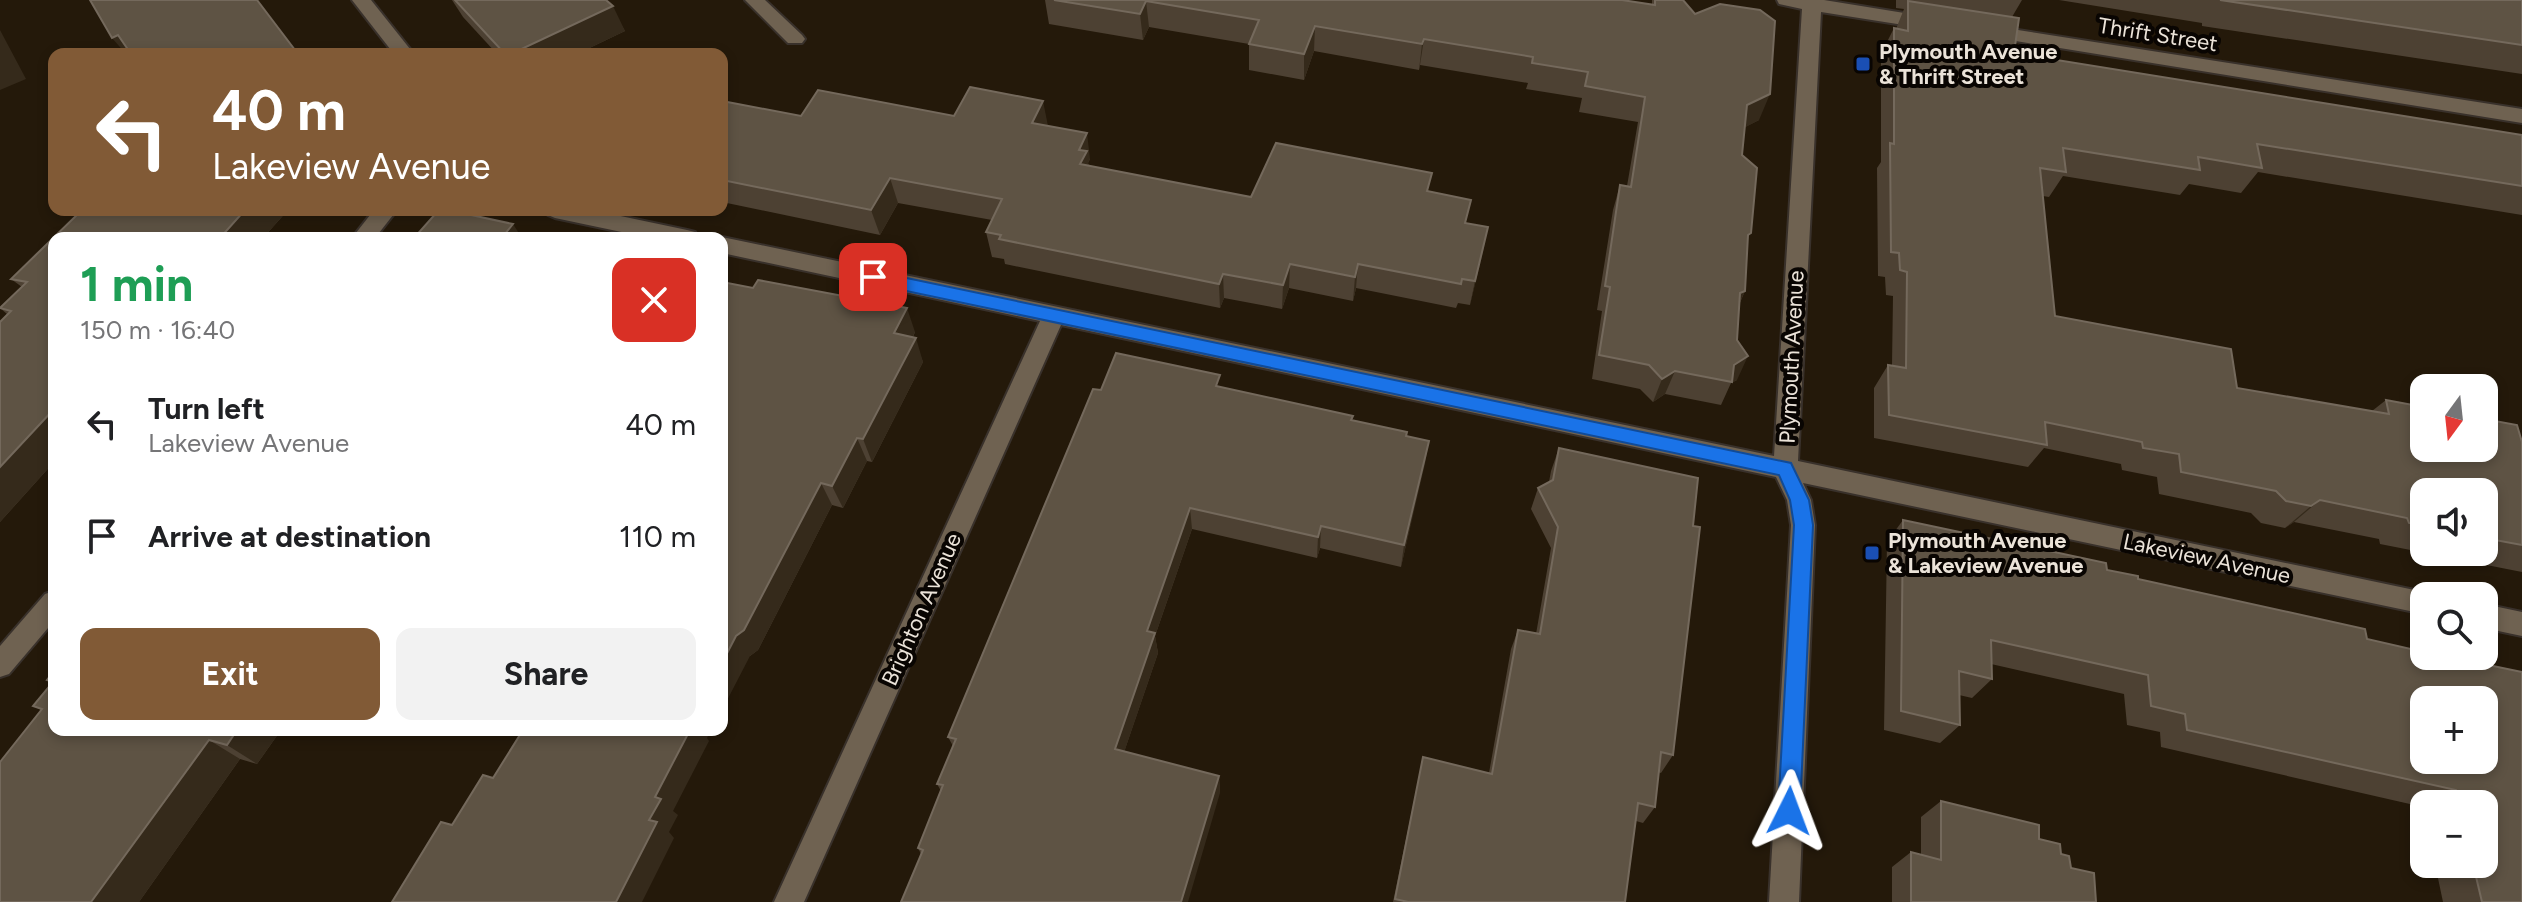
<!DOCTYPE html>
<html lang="en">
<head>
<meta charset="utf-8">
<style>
	body { margin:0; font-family:Figtree,sans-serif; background:#f2f2f2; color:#202124; height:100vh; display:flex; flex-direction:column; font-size:30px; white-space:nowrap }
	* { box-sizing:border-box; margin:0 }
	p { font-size:26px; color:#757577 }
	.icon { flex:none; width:44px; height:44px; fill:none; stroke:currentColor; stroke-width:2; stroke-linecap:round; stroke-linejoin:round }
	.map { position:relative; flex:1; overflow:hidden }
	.details { position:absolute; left:48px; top:232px; width:680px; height:504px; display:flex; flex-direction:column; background:#fff; border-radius:16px; box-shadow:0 4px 12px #0003 }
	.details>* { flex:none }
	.banner { position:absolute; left:48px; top:48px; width:680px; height:168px; border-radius:16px; box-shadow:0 4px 12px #0003; background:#815a36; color:#fff; overflow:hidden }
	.needle { width:52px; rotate:195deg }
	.controls { position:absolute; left:2410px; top:374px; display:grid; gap:16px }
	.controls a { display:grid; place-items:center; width:88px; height:88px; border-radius:16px; background:#fff; box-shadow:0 4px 12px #0003; font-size:40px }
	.pin { position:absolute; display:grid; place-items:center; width:68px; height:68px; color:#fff; margin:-34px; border-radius:16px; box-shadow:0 4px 12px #0006 }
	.me { position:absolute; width:88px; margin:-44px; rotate:3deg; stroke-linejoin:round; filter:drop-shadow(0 0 6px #0008) }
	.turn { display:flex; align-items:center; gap:28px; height:168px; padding:0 32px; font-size:36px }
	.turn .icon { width:104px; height:104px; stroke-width:2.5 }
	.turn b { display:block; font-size:56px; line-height:68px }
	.round { display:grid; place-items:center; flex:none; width:84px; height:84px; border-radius:16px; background:#f2f2f2 }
	.head { display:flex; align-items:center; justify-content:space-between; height:136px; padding:0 32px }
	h1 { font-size:48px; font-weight:700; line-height:60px; color:#1e9e55 }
	.button { display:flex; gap:16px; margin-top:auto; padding:16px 32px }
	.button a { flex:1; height:92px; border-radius:16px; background:#815a36; color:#fff; font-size:32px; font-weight:700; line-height:92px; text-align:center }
	.button a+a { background:#f2f2f2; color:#202124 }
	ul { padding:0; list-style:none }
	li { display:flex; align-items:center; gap:24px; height:112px; padding:0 32px }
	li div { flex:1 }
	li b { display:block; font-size:30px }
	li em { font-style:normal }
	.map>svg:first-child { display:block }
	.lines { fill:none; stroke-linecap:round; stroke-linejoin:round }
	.minor-casing { stroke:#39312b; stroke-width:4 }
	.minor { fill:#6f6251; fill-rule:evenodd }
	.wall { fill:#4d4133; fill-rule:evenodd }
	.shaded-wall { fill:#352a1b }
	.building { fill:#5e5344; stroke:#74695c; stroke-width:2; fill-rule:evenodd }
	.route { fill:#1a73e8; stroke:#114b97; stroke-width:2 }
	.transit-dot { fill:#1a4fb4; stroke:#090502; stroke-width:3 }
	.labels { text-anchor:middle; stroke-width:8; stroke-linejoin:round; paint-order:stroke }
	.street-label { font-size:22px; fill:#ebe3d9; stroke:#090502 }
	.poi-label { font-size:22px; font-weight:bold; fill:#ebe3d9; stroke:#090502; text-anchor:start }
</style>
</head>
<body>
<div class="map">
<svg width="2522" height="902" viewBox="0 0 2522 902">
	<rect width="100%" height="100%" fill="#24190a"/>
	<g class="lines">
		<defs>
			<g id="minor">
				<polygon points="352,0 371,0 414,54 394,54"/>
				<polygon points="745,0 765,0 802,35 805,39 802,43 788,43"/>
				<polygon points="1777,0 1824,0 1929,17 1938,23 1929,29 1821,12 1798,461 2424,592 2434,596 2424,596 2424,614 1803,483 1811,500 1815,525 1799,902 1769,902 1791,525 1787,500 1776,477 1061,325 804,902 774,902 1040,321 722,253 722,238 719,238 722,237 1774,456 1802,9 1779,4"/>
				<polygon points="1986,25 2522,109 2522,123 1979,35 1976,31 1979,27"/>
				<polygon points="374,210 397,210 375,238 352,238"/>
				<polygon points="544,210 592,210 687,230 695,232 698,238 650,238 555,218 548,215"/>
				<polygon points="54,591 54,621 9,674 0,677 0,646 45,594"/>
				<polygon points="2484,604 2522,612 2522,636 2484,628"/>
			</g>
		</defs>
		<use href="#minor" class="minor-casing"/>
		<use href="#minor" class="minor"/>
	</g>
	<g class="wall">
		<polygon points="452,0 606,0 625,31 577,54 497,54 463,17"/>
		<polygon points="1045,0 1622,0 1652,5 1652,0 1683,0 1759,120 1745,127 1742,155 1747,240 1745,291 1739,305 1737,340 1737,380 1731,383 1721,405 1665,394 1653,402 1640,389 1592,379 1602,311 1597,310 1613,210 1620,185 1627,186 1638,122 1579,112 1582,98 1526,89 1528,83 1420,65 1419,70 1314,51 1304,80 1249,70 1249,44 1149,27 1143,40 1049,24"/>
		<path d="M1896,0H2022L2012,17L2014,53L2522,135V215L2258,172L2241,193L2189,184L2180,195L2063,176L2049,197L2043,196L2055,316L2237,388L2372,411L2386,400L2522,442V572L2380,544L2379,539L2294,522L2285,528L2261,523L2251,513L2159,494L2157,477L2122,470L2121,464L2044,448L2028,467L1874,438V388L1888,365H1892L1893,296L1886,295L1885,277L1878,276L1877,168L1881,162V54L1894,28L1896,29L1904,9L1896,8ZM2424,492H2484V552H2424Z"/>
		<polygon points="2059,0 2522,0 2522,74 2202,26 2202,23"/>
		<polygon points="722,101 801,116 954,116 1048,126 1090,159 1088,163 1089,166 1251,197 1430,192 1466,223 1488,227 1470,305 1458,303 1456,308 1356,288 1353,301 1289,288 1282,309 1224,298 1220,308 1005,264 1004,259 992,257 986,232 992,220 898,203 880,235 722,202"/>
		<polygon points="82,210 288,210 263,238 54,238 54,462 0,522 0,322 7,314 0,308 22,287 11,279"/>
		<polygon points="722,282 915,332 913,337 923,362 872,462 867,461 843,508 832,505 758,650 750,656"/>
		<polygon points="1101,390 1353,416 1352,420 1406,436 1429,441 1401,567 1320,548 1317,558 1192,529 1155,636 1158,653 1124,752 1219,776 1220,793 921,854 918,848 941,791 937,784 953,746 948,737"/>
		<polygon points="1559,448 1693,526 1673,755 1661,773 1658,772 1655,807 1643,823 1636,821 1625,902 1393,902 1423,757 1489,773 1511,649 1518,630 1536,634 1551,548 1531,509 1538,488 1549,482 1551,471"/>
		<path d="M1903,520L2106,563L2107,570L2138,576V579L2365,629L2367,639L2424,652V656H2445L2522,672V902H2443L2435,864H2484V804H2424V813L2423,807L2161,747L2160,732L2127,725L2124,694L1991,664L1992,679L1972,698L1959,695L1960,725L1940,743L1884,730L1887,542ZM2424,700H2484V760H2424Z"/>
		<polygon points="47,680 281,730 257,764 240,759 139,902 0,902 41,710 33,706 52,683"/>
		<polygon points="1941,801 2039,839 2061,854 2096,902 1892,902 1892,867 1911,852 1921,855 1921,817"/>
	</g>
	<g class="shaded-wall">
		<polygon points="1146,1 1149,27 1143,40 1140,14"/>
		<polygon points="613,6 625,31 577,54 511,54"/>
		<polygon points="1315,26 1314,51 1304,80 1304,54"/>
		<polygon points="0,30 26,79 0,90"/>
		<polygon points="118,35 134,54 126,54 112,38"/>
		<polygon points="1424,39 1420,65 1419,70 1422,44"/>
		<polygon points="1770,94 1759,120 1738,131 1747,105"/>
		<polygon points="1043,101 1048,126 1032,123"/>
		<polygon points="1087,133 1090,159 1088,163 1090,176 1084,189 1079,150"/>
		<polygon points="890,178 898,203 880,235 871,210"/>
		<polygon points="245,210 288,210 263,238 220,238"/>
		<polygon points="513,224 522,238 505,234"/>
		<polygon points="1488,227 1483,252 1470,305 1475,281"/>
		<polygon points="1290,264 1289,288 1282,309 1283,285"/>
		<polygon points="1358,264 1356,288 1353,301 1355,277"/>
		<polygon points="1223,274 1224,298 1220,308 1219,284"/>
		<polygon points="1745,291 1734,315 1740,293"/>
		<polygon points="907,308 915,332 902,357 894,333"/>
		<polygon points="916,338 923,362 872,462 863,439"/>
		<polygon points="1748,356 1737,380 1731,383 1734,365"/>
		<polygon points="1675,371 1665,394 1653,402 1662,379"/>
		<polygon points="54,409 54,462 0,522 0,467"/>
		<polygon points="857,438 867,461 843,508 832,486"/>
		<polygon points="1429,441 1425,464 1401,567 1404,545"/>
		<polygon points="821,483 832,505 758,650 750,656 722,710 722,663"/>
		<polygon points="2320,500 2294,522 2285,528 2311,506"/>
		<polygon points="1190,508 1192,529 1155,636 1158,653 1119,767 1115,749 1147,631"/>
		<polygon points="1321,526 1320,548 1317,558 1318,537"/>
		<polygon points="237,730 281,730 257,764 227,745"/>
		<polygon points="690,730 711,730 707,738 709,741 673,811 678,815 669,832 674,838 642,902 616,902 649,820 655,797"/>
		<polygon points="209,740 240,759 139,902 91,902"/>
		<polygon points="1219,776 1220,793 1188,902 1181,902"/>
	</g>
	<g class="building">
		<polygon points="90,0 257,0 298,54 131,54 118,35 112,38"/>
		<polygon points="455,0 606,0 613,6 511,54 505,54"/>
		<polygon points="1054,0 1622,0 1655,5 1655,0 1683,0 1695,14 1720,4 1760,10 1775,21 1770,94 1747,105 1742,155 1757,168 1751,233 1748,235 1745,291 1740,293 1737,340 1748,356 1734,365 1732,382 1675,371 1662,379 1649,365 1599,355 1610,287 1605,286 1620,185 1631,187 1645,97 1585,86 1588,72 1532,63 1533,57 1424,39 1422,44 1315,26 1304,54 1249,44 1259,20 1146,1 1140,14"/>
		<polygon points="2220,0 2522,0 2522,45"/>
		<polygon points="1908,1 2019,18 2014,53 2522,135 2522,186 2257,144 2262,168 2198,157 2200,170 2063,148 2066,172 2040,168 2055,316 2231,349 2237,388 2389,414 2386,400 2424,407 2424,448 2484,448 2484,419 2517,425 2522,442 2522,545 2484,538 2484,492 2424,492 2424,526 2409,523 2407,518 2320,500 2311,506 2286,501 2276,491 2181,472 2179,454 2143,448 2142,442 2045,422 2047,445 1889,415 1888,365 1906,368 1907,272 1900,270 1899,253 1891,252 1890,143 1894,144 1894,28 1908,31"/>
		<polygon points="970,87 1043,101 1032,123 1087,133 1079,150 1087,151 1080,164 1251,197 1276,143 1432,173 1427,191 1471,200 1465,223 1488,227 1475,281 1462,279 1461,284 1358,264 1355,277 1290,264 1283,285 1223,274 1219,284 999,239 1001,235 986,232 1002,199 890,178 871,210 722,180 722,101 801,116 818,90 954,116"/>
		<polygon points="82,210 245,210 220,238 54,238 54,409 0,467 0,322 11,311 0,308 27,282 11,279"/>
		<polygon points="448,210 513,224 505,234 520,238 414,238 437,212 445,213"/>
		<polygon points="758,280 907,308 894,333 916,338 863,439 857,438 832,486 821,483 744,630 736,636 722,663 722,282 753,288"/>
		<polygon points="1116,353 1220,375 1216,386 1353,416 1351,420 1407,432 1406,436 1429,441 1404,545 1321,526 1318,537 1190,508 1147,631 1155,633 1115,749 1219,776 1181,902 901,902 923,850 918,848 943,785 937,784 956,739 948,737 1093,389 1101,390"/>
		<polygon points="1559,448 1698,478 1693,526 1700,527 1673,755 1661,752 1655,807 1638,803 1625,902 1408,902 1395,899 1423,757 1492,774 1518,630 1540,634 1558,527 1538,488 1553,480"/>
		<path d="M1903,520L2106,563L2107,570L2138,576V579L2365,629L2367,639L2424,652V656H2445L2522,672V902H2482L2473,864H2484V804H2460L2456,790L2187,730L2185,714L2151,706L2148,675L1991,640L1992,679L1959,671L1960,725L1901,711ZM2424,700H2484V760H2424Z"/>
		<polygon points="54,671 54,730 237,730 227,745 209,740 91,902 0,902 0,762 42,709 33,706 53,682 47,680"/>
		<polygon points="523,730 690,730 655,797 661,799 649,820 657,822 616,902 392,902 441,822 452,825 483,775 493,778"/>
		<polygon points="1941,801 2039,825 2039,839 2060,844 2061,854 2069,856 2071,868 2094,873 2096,902 1911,902 1911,852 1941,860"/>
	</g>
	<polygon class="route" points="873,271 1791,463 1809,500 1813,525 1800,811 1796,818 1789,821 1781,818 1778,811 1794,525 1790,500 1779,475 873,284 864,277"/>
	<g class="transit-dot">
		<rect x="1855" y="56" width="16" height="16" rx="4"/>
		<rect x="1864" y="545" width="16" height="16" rx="4"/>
	</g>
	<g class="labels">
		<g class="street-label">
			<text transform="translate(2158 34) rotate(9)" y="8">Thrift Street</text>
			<text transform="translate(1791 357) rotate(-87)" y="8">Plymouth Avenue</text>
			<text transform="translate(2207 558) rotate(12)" y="8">Lakeview Avenue</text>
			<text transform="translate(921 609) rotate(-66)" y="8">Brighton Avenue</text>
		</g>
		<g class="poi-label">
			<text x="1879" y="59">Plymouth Avenue<tspan x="1879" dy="25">&amp; Thrift Street</tspan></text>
			<text x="1888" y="548">Plymouth Avenue<tspan x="1888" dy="25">&amp; Lakeview Avenue</tspan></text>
		</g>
	</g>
</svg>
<div class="controls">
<a><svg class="needle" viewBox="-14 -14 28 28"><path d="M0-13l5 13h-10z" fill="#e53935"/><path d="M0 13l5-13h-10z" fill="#757577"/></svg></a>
<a><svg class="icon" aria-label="sound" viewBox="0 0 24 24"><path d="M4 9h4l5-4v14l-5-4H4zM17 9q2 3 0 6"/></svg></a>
<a><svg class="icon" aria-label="search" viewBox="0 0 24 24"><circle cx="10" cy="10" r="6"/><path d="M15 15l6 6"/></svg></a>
<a>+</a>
<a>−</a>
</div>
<div class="pin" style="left:873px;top:277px;background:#d93025"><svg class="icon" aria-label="arrive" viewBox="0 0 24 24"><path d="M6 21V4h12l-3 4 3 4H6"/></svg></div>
<svg class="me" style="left:1789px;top:811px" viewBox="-20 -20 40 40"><path d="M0-17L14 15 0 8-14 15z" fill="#1a73e8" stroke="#fff" stroke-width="4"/></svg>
<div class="banner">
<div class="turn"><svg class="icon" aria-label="left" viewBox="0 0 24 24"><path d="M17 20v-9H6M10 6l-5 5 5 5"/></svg><div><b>40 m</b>Lakeview Avenue</div></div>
</div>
<section class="details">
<div class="head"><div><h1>1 min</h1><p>150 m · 16:40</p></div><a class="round" style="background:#d93025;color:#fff"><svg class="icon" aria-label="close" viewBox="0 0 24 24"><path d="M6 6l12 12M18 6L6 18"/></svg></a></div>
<ul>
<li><svg class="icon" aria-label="left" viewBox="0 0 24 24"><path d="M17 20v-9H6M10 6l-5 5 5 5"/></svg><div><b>Turn left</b><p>Lakeview Avenue</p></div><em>40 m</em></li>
<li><svg class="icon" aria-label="arrive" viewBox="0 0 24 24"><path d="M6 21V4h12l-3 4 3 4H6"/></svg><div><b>Arrive at destination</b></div><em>110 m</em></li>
</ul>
<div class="button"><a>Exit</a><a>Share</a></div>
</section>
</div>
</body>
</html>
